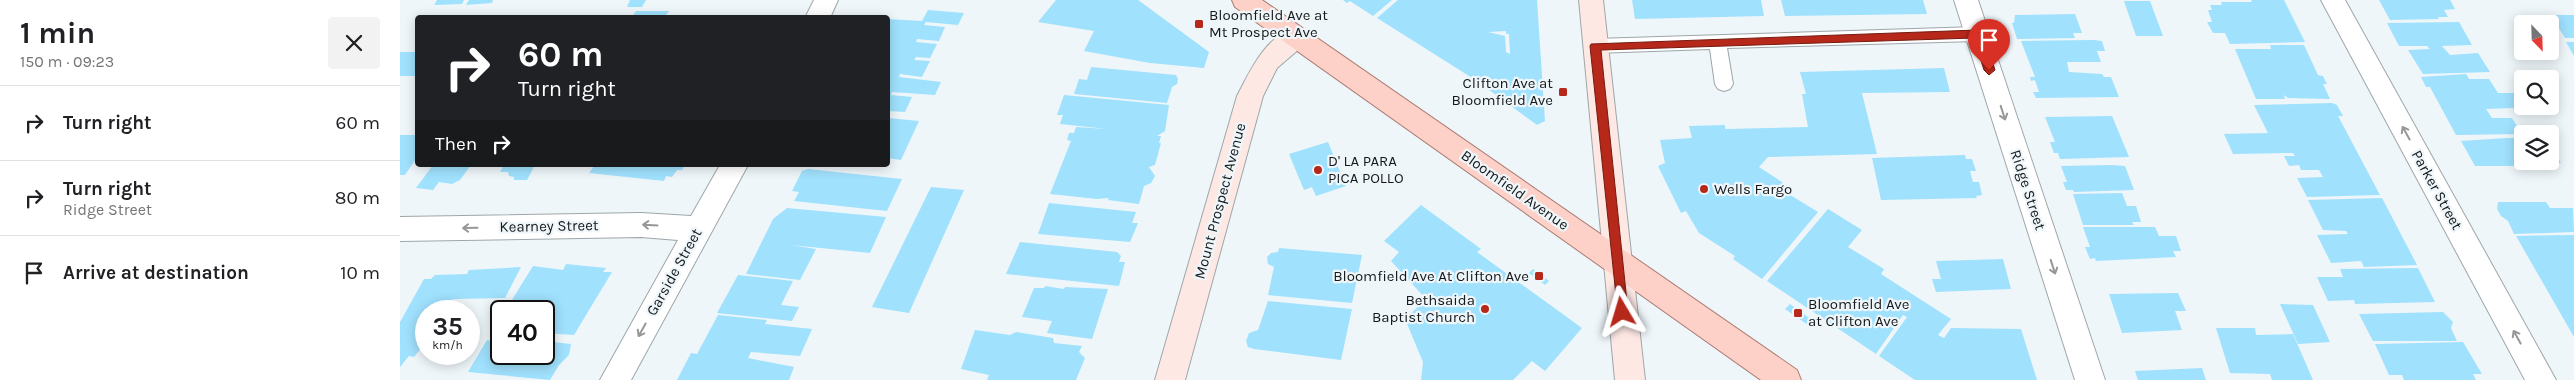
<!DOCTYPE html>
<html lang="en">
<head>
<meta charset="utf-8">
<style>
	body { margin:0; font-family:Karla,sans-serif; background:#f2f2f2; color:#202124; height:100vh; display:flex; flex-direction:column; font-size:19px; white-space:nowrap }
	* { box-sizing:border-box; margin:0 }
	p { font-size:16px; color:#757577 }
	.icon { flex:none; width:28px; height:28px; fill:none; stroke:currentColor; stroke-width:2; stroke-linecap:round; stroke-linejoin:round }
	.map { position:relative; flex:1; overflow:hidden }
	.panel { display:flex; flex-direction:column; background:#fff; width:400px }
	.panel>* { flex:none }
	.banner { position:absolute; left:15px; top:15px; width:475px; height:152px; border-radius:5px; box-shadow:0 2px 12px #0003; background:#202124; color:#fff; overflow:hidden }
	.needle { width:32px; rotate:157deg }
	.controls { position:absolute; left:2114px; top:15px; display:grid; gap:10px }
	.controls a { display:grid; place-items:center; width:45px; height:45px; border-radius:5px; background:#fff; box-shadow:0 2px 12px #0003; font-size:25px }
	.speed { position:absolute; left:15px; top:300px; display:flex; gap:10px; font-size:25px; font-weight:700; text-align:center }
	.speed>* { display:grid; place-content:center; width:65px; height:65px; border-radius:50%; background:#fff; box-shadow:0 2px 12px #0003; line-height:1 }
	.speed small { font-size:12px; font-weight:400 }
	.speed .limit { border:2px solid #111; border-radius:8px; background:#fff; color:#111 }
	.pin { position:absolute; display:grid; place-items:center; width:42px; height:42px; color:#fff; margin:-51px -21px; border-radius:50% 50% 50% 0; rotate:-45deg; box-shadow:0 0 5px #0007 }
	.pin .icon { rotate:45deg }
	.me { position:absolute; width:55px; margin:-28px; rotate:353deg; stroke-linejoin:round; filter:drop-shadow(0 0 4px #0008) }
	.turn { display:flex; align-items:center; gap:18px; height:105px; padding:0 20px; font-size:22px }
	.turn .icon { width:65px; height:65px; stroke-width:2.5 }
	.turn b { display:block; font-size:35px; line-height:42px }
	.then { display:flex; align-items:center; height:48px; padding:0 20px; background:#0003; gap:10px; font-size:19px }
	.round { display:grid; place-items:center; flex:none; width:52px; height:52px; border-radius:5px; background:#f2f2f2 }
	.headline { display:flex; align-items:center; justify-content:space-between; height:85px; padding:0 20px }
	h1 { font-size:30px; font-weight:700; line-height:38px }
	ul { padding:0; list-style:none }
	li { display:flex; align-items:center; gap:15px; height:75px; padding:0 20px; border-top:1px solid #e0e0e0 }
	li div { flex:1 }
	li b { display:block; font-size:19px }
	li em { font-style:normal }
	main { display:flex; flex:1; min-height:0 }
	.map>svg:first-child { display:block }
	.building { fill:#a0e1fd; fill-rule:evenodd }
	.lines { fill:none; stroke-linecap:round; stroke-linejoin:round }
	.lane-casing { stroke:#9ea6a9; stroke-width:2 }
	.street-casing { stroke:#9ea6a9; stroke-width:2 }
	.secondary-casing { stroke:#9ea6a9; stroke-width:2 }
	.primary-casing { stroke:#ab7c74; stroke-width:2 }
	.lane { fill:#fff; fill-rule:evenodd }
	.street { fill:#fff; fill-rule:evenodd }
	.secondary { fill:#fee8e4; fill-rule:evenodd }
	.primary { fill:#fdd0c8; fill-rule:evenodd }
	.oneway { stroke:#969898 }
	.route { fill:#b62819; stroke:#761a10 }
	.poi-dot { fill:#b62819; stroke:#eef6fa; stroke-width:2 }
	.labels { text-anchor:middle; stroke-width:4.5; stroke-linejoin:round; paint-order:stroke }
	.poi-label { font-size:15px; fill:#16191b; stroke:#eef6fa; text-anchor:start }
	.street-label { font-size:15px; fill:#16191b; stroke:#eef6fa }
</style>
</head>
<body>
<main>
<section class="panel">
<div class="headline"><div><h1>1 min</h1><p>150 m · 09:23</p></div><a class="round"><svg class="icon" aria-label="close" viewBox="0 0 24 24"><path d="M6 6l12 12M18 6L6 18"/></svg></a></div>
<ul>
<li><svg class="icon" aria-label="right" viewBox="0 0 24 24"><path d="M7 20v-9h11M14 6l5 5-5 5"/></svg><div><b>Turn right</b></div><em>60 m</em></li>
<li><svg class="icon" aria-label="right" viewBox="0 0 24 24"><path d="M7 20v-9h11M14 6l5 5-5 5"/></svg><div><b>Turn right</b><p>Ridge Street</p></div><em>80 m</em></li>
<li><svg class="icon" aria-label="arrive" viewBox="0 0 24 24"><path d="M6 21V4h12l-3 4 3 4H6"/></svg><div><b>Arrive at destination</b></div><em>10 m</em></li>
</ul>
</section>
<div class="map">
<svg width="2174" height="380" viewBox="0 0 2174 380">
	<rect width="100%" height="100%" fill="#eef6fa"/>
	<g class="building">
		<polygon points="37,0 64,0 62,4 34,5"/>
		<polygon points="69,0 93,0 92,3 66,5"/>
		<polygon points="230,0 246,0 242,7 227,7"/>
		<polygon points="656,0 738,0 809,52 804,68 750,63 684,51 694,31 638,22"/>
		<polygon points="943,0 992,0 973,16 950,1 947,3"/>
		<path d="M998,0H1137L1145,121L1137,125L1077,81L977,18ZM1106,31V34H1109L1110,54L1106,52L1105,36L1088,32Z"/>
		<polygon points="1232,0 1361,0 1364,16 1235,19"/>
		<polygon points="1381,0 1523,0 1527,14 1385,16"/>
		<polygon points="1851,0 1884,0 1905,42 1830,44 1825,33 1813,33 1807,22 1812,22 1808,10 1812,10 1810,5 1822,5 1821,2 1852,2"/>
		<polygon points="1979,0 2050,0 2055,9 2044,10 2048,17 2038,17 2039,19 1990,20"/>
		<polygon points="1724,1 1750,1 1763,36 1736,36"/>
		<polygon points="528,10 564,13 558,25 526,22 524,25 545,27 539,41 517,39 516,42 537,44 530,58 516,57 514,60 530,61 522,77 500,74 499,77 541,82 535,95 492,92 491,95 512,97 505,112 488,111 488,19 522,21"/>
		<polygon points="236,11 269,11 264,18 231,18"/>
		<polygon points="1675,14 1682,33 1673,33 1675,38 1617,39 1612,23 1614,23 1615,15"/>
		<polygon points="2151,15 2174,15 2174,38 2165,38"/>
		<polygon points="2059,22 2072,45 2042,46 2050,55 2078,53 2090,72 2023,74 2008,50 2030,49 2027,46 1999,46 1987,23"/>
		<polygon points="1694,40 1702,41 1705,51 1697,51 1701,62 1667,62 1669,72 1702,74 1704,77 1711,77 1719,97 1636,98 1633,92 1639,92 1635,80 1631,81 1630,77 1635,77 1621,41"/>
		<polygon points="2166,42 2174,42 2174,56"/>
		<polygon points="1870,45 1904,45 1918,75 1923,76 1927,84 1923,84 1930,99 1888,98 1884,95 1885,99 1856,99 1835,49 1871,49"/>
		<rect x="0" y="52" width="18" height="24"/>
		<polygon points="691,67 776,75 778,79 777,84 772,87 767,103 674,94 679,79 687,80"/>
		<polygon points="1544,68 1550,92 1462,93 1477,154 1368,157 1359,167 1391,188 1387,193 1418,212 1362,279 1333,259 1335,256 1299,233 1286,211 1281,213 1258,166 1265,163 1260,140 1292,138 1289,126 1325,125 1325,129 1408,127 1402,94 1406,94 1400,72"/>
		<polygon points="2066,74 2069,79 2089,79 2098,93 2122,93 2122,106 2137,106 2140,111 2115,111 2113,108 2086,109 2092,118 2112,118 2122,134 2056,135 2030,87 2026,87 2021,77"/>
		<polygon points="664,95 769,105 765,131 757,136 761,136 759,143 761,143 755,165 749,167 755,176 751,183 744,186 739,204 708,200 709,198 697,199 650,194 671,141 667,140 669,133 674,133 676,127 707,129 660,124 663,115 657,115"/>
		<polygon points="1932,103 1937,105 1943,116 1938,116 1980,195 1907,197 1897,178 1923,177 1919,170 1901,170 1899,165 1889,166 1884,156 1895,156 1893,153 1833,154 1824,134 1868,133 1854,105"/>
		<polygon points="1712,116 1729,157 1660,159 1658,153 1654,153 1650,142 1655,142 1645,117"/>
		<polygon points="488,118 519,121 501,160 488,158"/>
		<polygon points="0,135 18,135 18,156 5,175 0,175"/>
		<polygon points="2106,138 2122,138 2122,161 2150,161 2150,145 2161,163 2141,164 2142,166 2075,166 2061,141"/>
		<polygon points="928,142 946,186 916,196 912,187 904,190 889,154"/>
		<polygon points="1565,155 1566,159 1572,159 1576,171 1570,171 1573,182 1579,182 1582,195 1576,196 1577,198 1481,200 1472,158"/>
		<polygon points="33,165 71,165 60,180 52,184 39,182 33,190 16,188"/>
		<polygon points="104,165 135,165 127,180 114,180 114,177 109,176 108,172 100,172"/>
		<polygon points="195,165 285,165 282,170 277,170 272,177 266,176 264,181 189,173"/>
		<polygon points="1712,165 1725,166 1734,190 1674,192 1673,190 1666,190 1663,182 1667,182 1661,166"/>
		<polygon points="408,169 502,179 487,211 394,201 399,192 392,191 402,171"/>
		<polygon points="531,187 564,190 509,313 472,307"/>
		<polygon points="1722,193 1727,206 1736,206 1741,222 1732,222 1734,225 1683,225 1673,194"/>
		<polygon points="1982,198 2017,265 1964,267 1961,261 1931,263 1917,235 1948,234 1946,231 1923,230 1908,200"/>
		<polygon points="2098,202 2146,202 2150,208 2173,208 2174,232 2114,234 2108,221 2101,216 2097,209"/>
		<polygon points="649,203 736,212 732,223 738,223 730,242 638,234"/>
		<polygon points="1021,205 1081,249 1077,252 1182,328 1145,371 1132,361 1113,380 1021,380 1023,362 1005,319 1026,299 991,261 999,252 984,241"/>
		<polygon points="387,208 486,217 470,253 391,245 416,249 400,280 346,274 373,219"/>
		<polygon points="1428,209 1462,230 1448,247 1484,269 1481,274 1551,319 1538,335 1544,338 1551,328 1621,329 1637,380 1515,380 1479,356 1507,317 1503,315 1476,354 1367,281"/>
		<polygon points="1683,227 1755,227 1759,236 1776,236 1781,251 1773,251 1776,257 1696,261 1695,258 1690,259 1685,247 1690,247"/>
		<polygon points="2174,235 2174,337 2116,236"/>
		<polygon points="620,242 717,252 721,256 719,262 725,262 719,286 606,274"/>
		<polygon points="879,248 962,255 952,303 868,295 874,267 868,264 867,257 871,253 878,252"/>
		<polygon points="1603,259 1611,289 1536,292 1532,279 1541,279 1536,261"/>
		<polygon points="166,264 206,268 203,272 212,272 174,335 144,333 144,311 105,311 133,266 163,270"/>
		<polygon points="121,267 105,298 55,299 47,301 42,311 26,311 26,342 14,357 9,356 0,367 0,322 24,279 31,279 35,275 67,274 69,270"/>
		<polygon points="2018,268 2035,302 1955,304 1954,300 1928,301 1917,277 1943,277 1940,269"/>
		<polygon points="1133,269 1149,281 1145,285 1129,273"/>
		<polygon points="338,275 393,281 381,305 399,307 392,321 317,313"/>
		<polygon points="645,286 664,289 665,287 708,289 692,339 647,333 652,321 622,317 634,288 644,288"/>
		<polygon points="1778,293 1786,311 1775,311 1782,330 1722,333 1709,294"/>
		<polygon points="868,301 952,309 941,360 854,349 848,347 846,341 849,333 858,330"/>
		<polygon points="1390,304 1412,320 1408,325 1385,309"/>
		<polygon points="1880,304 1913,305 1930,342 1898,344"/>
		<polygon points="2043,312 2053,322 2051,328 2057,341 1973,341 1959,314"/>
		<polygon points="318,315 367,320 365,324 412,329 400,356 351,352 348,358 394,367 389,380 277,380 291,353 297,354"/>
		<polygon points="1816,328 1855,328 1856,335 1893,334 1913,380 1872,380 1870,374 1830,373"/>
		<polygon points="575,330 610,335 616,332 653,338 654,343 682,346 679,352 685,358 676,380 587,380 589,375 561,369"/>
		<polygon points="101,334 101,354 144,354 144,341 171,344 169,355 159,365 150,380 68,372 87,340 91,341"/>
		<polygon points="2063,342 2082,374 2073,374 2076,380 2004,380 2002,375 1989,375 1975,344"/>
		<polygon points="1802,368 1806,380 1738,380 1735,371"/>
	</g>
	<g class="lines">
		<defs>
			<polygon id="lane" points="1577,27 1583,29 1586,34 1583,39 1577,41 1327,48 1333,84 1330,89 1324,91 1318,89 1315,84 1310,49 1195,53 1189,51 1186,46 1189,41 1195,39"/>
			<g id="street">
				<polygon points="414,0 438,0 430,18 405,18"/>
				<polygon points="1554,0 1578,0 1705,380 1675,380"/>
				<polygon points="1921,0 1945,0 2156,380 2125,380"/>
				<polygon points="320,165 348,165 231,380 200,380 278,240 241,237 0,241 0,217 241,213 291,216"/>
			</g>
			<g id="secondary">
				<polygon points="1179,0 1203,0 1245,380 1215,380"/>
				<path d="M896,27L905,30L909,37L905,44L877,68L863,96L785,380H755L837,96C851,69 865,37 896,27Z"/>
			</g>
			<polygon id="primary" points="832,0 862,0 1397,370 1401,380 1361,380 835,7"/>
		</defs>
		<use href="#lane" class="lane-casing"/>
		<use href="#street" class="street-casing"/>
		<use href="#secondary" class="secondary-casing"/>
		<use href="#primary" class="primary-casing"/>
		<use href="#lane" class="lane"/>
		<use href="#street" class="street"/>
		<use href="#secondary" class="secondary"/>
		<use href="#primary" class="primary"/>
	</g>
	<defs><path id="oneway-shaft" d="M-6 0H5M1.5-3L5.5 0L1.5 3" fill="none" stroke-width="1.6" stroke-linecap="round" stroke-linejoin="round" transform="scale(1.25)"/></defs>
	<g class="oneway">
		<use href="#oneway-shaft" transform="translate(1603 113) rotate(72)"/>
		<use href="#oneway-shaft" transform="translate(2006 133) rotate(-119)"/>
		<use href="#oneway-shaft" transform="translate(250 225) rotate(-177)"/>
		<use href="#oneway-shaft" transform="translate(70 228) rotate(179)"/>
		<use href="#oneway-shaft" transform="translate(1653 267) rotate(72)"/>
		<use href="#oneway-shaft" transform="translate(242 330) rotate(119)"/>
		<use href="#oneway-shaft" transform="translate(2117 337) rotate(-119)"/>
	</g>
	<polygon class="route" points="1577,30 1583,34 1595,70 1589,75 1584,70 1574,38 1201,50 1228,312 1227,315 1218,315 1190,46 1191,44"/>
	<g class="poi-dot">
		<rect x="794" y="19" width="10" height="10" rx="2.5"/>
		<rect x="1158" y="87" width="10" height="10" rx="2.5"/>
		<circle cx="918" cy="170" r="5"/>
		<circle cx="1304" cy="189" r="5"/>
		<rect x="1134" y="271" width="10" height="10" rx="2.5"/>
		<circle cx="1085" cy="309" r="5"/>
		<rect x="1393" y="308" width="10" height="10" rx="2.5"/>
	</g>
	<g class="labels">
		<g class="poi-label">
			<text x="809" y="20">Bloomfield Ave at<tspan x="809" dy="17">Mt Prospect Ave</tspan></text>
			<text x="1153" y="88" text-anchor="end">Clifton Ave at<tspan x="1153" dy="17">Bloomfield Ave</tspan></text>
			<text x="928" y="166">D' LA PARA<tspan x="928" dy="17">PICA POLLO</tspan></text>
			<text x="1314" y="194">Wells Fargo</text>
			<text x="1129" y="281" text-anchor="end">Bloomfield Ave At Clifton Ave</text>
			<text x="1075" y="305" text-anchor="end">Bethsaida<tspan x="1075" dy="17">Baptist Church</tspan></text>
			<text x="1408" y="309">Bloomfield Ave<tspan x="1408" dy="17">at Clifton Ave</tspan></text>
		</g>
		<g class="street-label">
			<text transform="translate(1115 190) rotate(35)" y="5">Bloomfield Avenue</text>
			<text transform="translate(1628 190) rotate(72)" y="5">Ridge Street</text>
			<text transform="translate(2037 190) rotate(61)" y="5">Parker Street</text>
			<text transform="translate(820 201) rotate(-75)" y="5">Mount Prospect Avenue</text>
			<text transform="translate(149 226) rotate(-1)" y="5">Kearney Street</text>
			<text transform="translate(274 272) rotate(-61)" y="5">Garside Street</text>
		</g>
	</g>
</svg>
<div class="controls">
<a><svg class="needle" viewBox="-14 -14 28 28"><path d="M0-13l5 13h-10z" fill="#e53935"/><path d="M0 13l5-13h-10z" fill="#757577"/></svg></a>
<a><svg class="icon" aria-label="search" viewBox="0 0 24 24"><circle cx="10" cy="10" r="6"/><path d="M15 15l6 6"/></svg></a>
<a><svg class="icon" aria-label="layers" viewBox="0 0 24 24"><path d="M12 4l9 5-9 5-9-5zM3 14l9 5 9-5"/></svg></a>
</div>
<div class="speed"><div>35<small>km/h</small></div><div class="limit">40</div></div>
<div class="pin" style="left:1589px;top:70px;background:#d93025"><svg class="icon" aria-label="arrive" viewBox="0 0 24 24"><path d="M6 21V4h12l-3 4 3 4H6"/></svg></div>
<svg class="me" style="left:1222px;top:312px" viewBox="-20 -20 40 40"><path d="M0-17L14 15 0 8-14 15z" fill="#b62819" stroke="#fff" stroke-width="4"/></svg>
<div class="banner">
<div class="turn"><svg class="icon" aria-label="right" viewBox="0 0 24 24"><path d="M7 20v-9h11M14 6l5 5-5 5"/></svg><div><b>60 m</b>Turn right</div></div>
<div class="then">Then<svg class="icon" aria-label="right" viewBox="0 0 24 24"><path d="M7 20v-9h11M14 6l5 5-5 5"/></svg></div>
</div>
</div>
</main>
</body>
</html>
